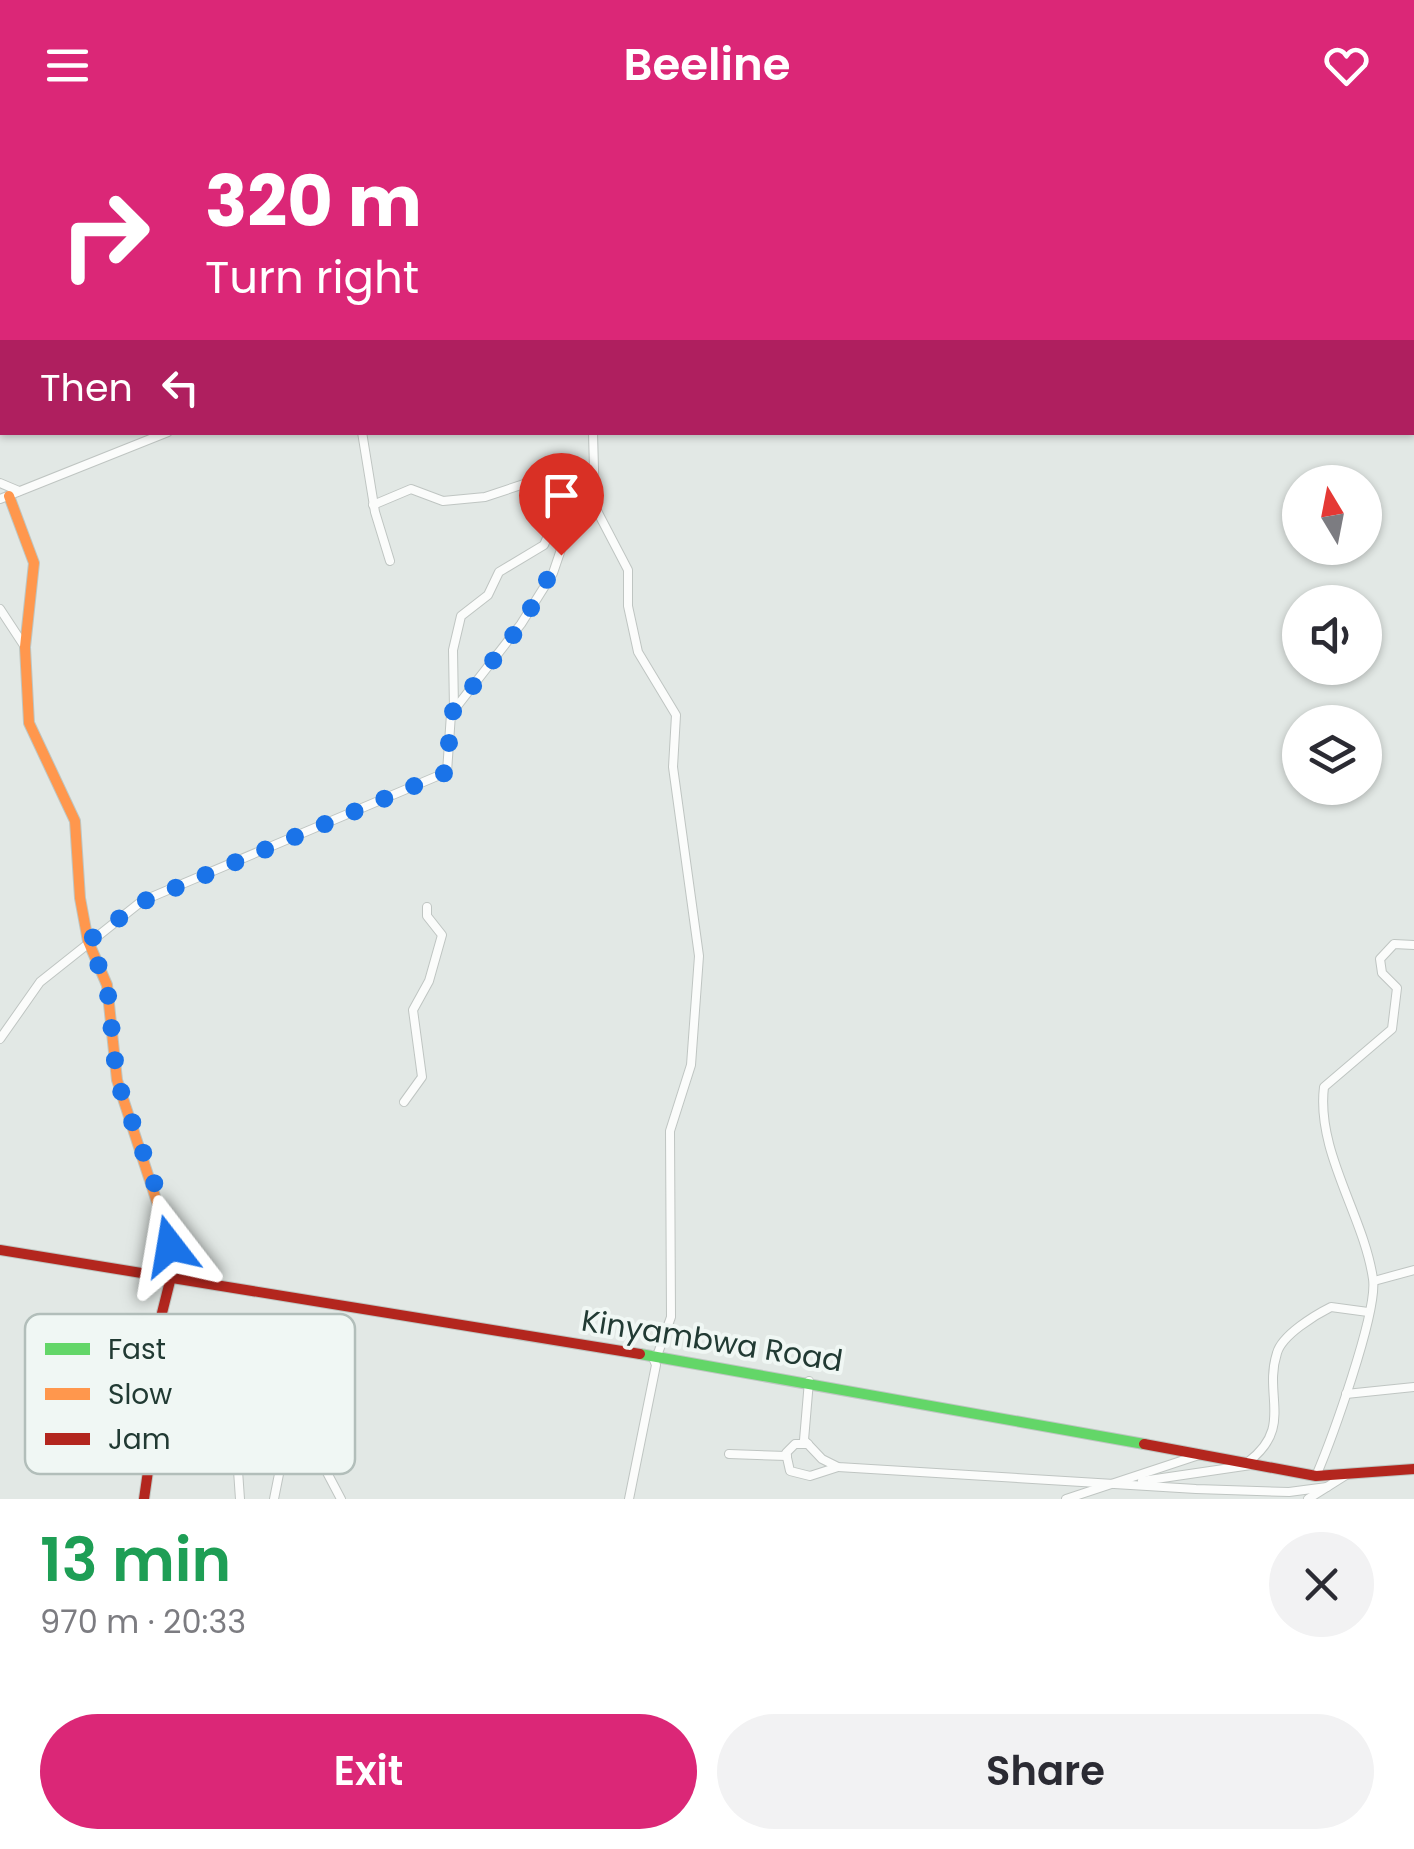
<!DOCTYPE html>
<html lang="en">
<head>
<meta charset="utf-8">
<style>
	body { margin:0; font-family:Poppins,sans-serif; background:#f2f2f3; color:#2b2b33; height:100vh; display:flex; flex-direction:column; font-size:38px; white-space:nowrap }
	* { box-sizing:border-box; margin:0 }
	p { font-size:32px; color:#7c7c81 }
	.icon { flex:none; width:55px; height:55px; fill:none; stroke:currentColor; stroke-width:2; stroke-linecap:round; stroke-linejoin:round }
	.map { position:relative; height:1369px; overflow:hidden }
	.panel { display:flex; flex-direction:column; background:#fff; flex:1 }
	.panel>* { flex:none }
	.guide { position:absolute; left:0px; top:0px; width:1415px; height:305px; box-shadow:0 2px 8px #0004; background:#db2777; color:#fff; overflow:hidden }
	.needle { width:65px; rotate:350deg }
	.tools { position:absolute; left:1282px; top:335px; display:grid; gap:20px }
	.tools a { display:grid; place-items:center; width:100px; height:100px; border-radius:50%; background:#fff; box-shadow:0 2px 8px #0004; font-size:50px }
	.pin { position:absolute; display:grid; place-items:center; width:85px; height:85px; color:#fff; margin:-102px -42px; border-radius:50% 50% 50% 0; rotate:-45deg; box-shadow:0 0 10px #0007 }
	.pin .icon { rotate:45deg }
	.me { position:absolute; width:110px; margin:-55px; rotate:346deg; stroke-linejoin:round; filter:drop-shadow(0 0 8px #0008) }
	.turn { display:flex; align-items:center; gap:35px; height:210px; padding:0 40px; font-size:45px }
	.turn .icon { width:130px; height:130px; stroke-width:2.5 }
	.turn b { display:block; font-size:70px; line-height:85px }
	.then { display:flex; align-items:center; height:95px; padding:0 40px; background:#0003; gap:20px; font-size:38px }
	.round { display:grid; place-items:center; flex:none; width:105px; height:105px; border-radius:52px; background:#f2f2f3 }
	.overview { display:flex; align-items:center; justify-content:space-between; height:170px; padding:0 40px }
	h1 { font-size:60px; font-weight:600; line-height:75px; color:#1e9e55 }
	.action { display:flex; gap:20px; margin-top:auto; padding:20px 40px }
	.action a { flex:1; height:115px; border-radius:60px; background:#db2777; color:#fff; font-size:40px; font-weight:600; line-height:115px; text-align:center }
	.action a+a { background:#f2f2f3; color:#2b2b33 }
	header { display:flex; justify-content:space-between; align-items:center; height:130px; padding:0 40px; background:#db2777; color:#fff; font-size:45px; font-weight:600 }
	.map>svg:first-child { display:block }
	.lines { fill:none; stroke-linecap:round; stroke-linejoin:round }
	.street-casing { stroke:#bfc5c2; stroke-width:10 }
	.fast-casing { stroke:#bec6c2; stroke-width:12 }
	.slow-casing { stroke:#bec6c2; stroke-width:12 }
	.jam-casing { stroke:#bec6c2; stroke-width:12 }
	.street { stroke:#fbfcfb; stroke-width:8 }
	.fast { stroke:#63d668; stroke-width:10 }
	.slow { stroke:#ff974d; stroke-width:10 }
	.jam { stroke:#b3261e; stroke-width:10 }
	.route { stroke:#1a73e8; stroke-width:18; stroke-dasharray:0 32.4 }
	.labels { text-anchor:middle; stroke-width:8; stroke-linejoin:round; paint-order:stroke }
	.street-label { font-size:30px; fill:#213a33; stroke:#f0f7f4 }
	.key { fill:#f0f7f4; stroke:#b2beba; stroke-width:2.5 }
	.key-label { font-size:28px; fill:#213a33 }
</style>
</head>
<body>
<header><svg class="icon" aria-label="menu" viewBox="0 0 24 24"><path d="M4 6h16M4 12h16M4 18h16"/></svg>Beeline<svg class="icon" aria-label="heart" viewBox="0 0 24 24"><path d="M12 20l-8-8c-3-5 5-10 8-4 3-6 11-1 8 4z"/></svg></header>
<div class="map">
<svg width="1414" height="1369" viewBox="0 0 1414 1369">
	<rect width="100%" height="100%" fill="#e2e8e5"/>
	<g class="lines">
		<defs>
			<g id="street">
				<polyline points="456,0 457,2"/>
				<polyline points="595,0 596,2"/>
				<polyline points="111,2 111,0"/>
				<polyline points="664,2 665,0"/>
				<polyline points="731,2 733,0"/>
				<polyline points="906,2 911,0"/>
				<polyline points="1412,59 1414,59"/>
				<polyline points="0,298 2,297"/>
				<polyline points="362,302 375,382 390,431"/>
				<polyline points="593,302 595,377 628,440 628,476 638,522 676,585 673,637 699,826 691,935 670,1001 671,1187 657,1226"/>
				<polyline points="0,353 19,361"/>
				<polyline points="0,369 168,302"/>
				<polyline points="373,375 411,359 443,371 485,367 533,351 560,362 592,342"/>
				<polyline points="0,479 25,517"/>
				<polyline points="454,579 453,520 461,486 488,465 499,442 544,415 568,359"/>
				<polyline points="0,909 40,852 142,771 447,642 451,584 521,494 553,443 571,390 591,357"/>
				<polyline points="404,972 422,947 413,880 429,851 442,805 427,786 427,777"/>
				<polyline points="1374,1151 1414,1140"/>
				<polyline points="809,1251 804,1310 822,1329 838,1337 1196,1359 1289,1362 1327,1357"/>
				<polyline points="1346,1264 1414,1257"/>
				<polyline points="153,1298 202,1298 231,1312 237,1326 240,1369"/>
				<polyline points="808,1314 795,1314 786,1323 790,1341 810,1346 838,1337"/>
				<polyline points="235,1320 264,1334 276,1333 279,1344 274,1369"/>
				<polyline points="729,1324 787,1326"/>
				<path d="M1248,1332C1294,1297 1263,1266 1277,1223C1282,1205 1315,1185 1331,1177L1368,1182"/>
				<polyline points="276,1333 282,1329 323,1335 341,1369"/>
				<path d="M1316,1346C1331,1311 1378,1182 1373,1149C1364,1086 1316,1022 1324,957L1392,899L1397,858L1382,843L1380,829L1394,814L1414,815"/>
				<polyline points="1142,1351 1251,1335"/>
				<polyline points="629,1369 656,1235 652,1225"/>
				<polyline points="1066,1369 1199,1325"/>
				<polyline points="1308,1369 1346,1345"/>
			</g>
			<polyline id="fast" points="640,1224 1144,1314"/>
			<polyline id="slow" points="9,366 34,433 25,517 29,593 75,691 80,768 88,811 107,855 117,950 168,1106"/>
			<g id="jam">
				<polyline points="0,1120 640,1224"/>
				<polyline points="1144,1314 1316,1346 1414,1339"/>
				<polyline points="144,1369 164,1230 162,1183 170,1151 168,1106"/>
			</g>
		</defs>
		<use href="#street" class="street-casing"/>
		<use href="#fast" class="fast-casing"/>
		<use href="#slow" class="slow-casing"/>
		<use href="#jam" class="jam-casing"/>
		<use href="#street" class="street"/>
		<use href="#fast" class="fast"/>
		<use href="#slow" class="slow"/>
		<use href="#jam" class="jam"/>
	</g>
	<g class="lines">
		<polyline class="route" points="170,1116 156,1058 117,950 107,855 88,811 142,772 447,642 451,584 522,494 561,425"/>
	</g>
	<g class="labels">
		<g class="street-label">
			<text transform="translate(712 1211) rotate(9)" y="10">Kinyambwa Road</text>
		</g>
	</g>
	<rect x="25" y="1184" width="330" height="160" rx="15" class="key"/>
	<rect x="45" y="1213" width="45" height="12" fill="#63d668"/>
	<rect x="45" y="1258" width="45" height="12" fill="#ff974d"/>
	<rect x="45" y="1303" width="45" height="12" fill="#b3261e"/>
	<g class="key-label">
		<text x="108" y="1229">Fast</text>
		<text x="108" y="1274">Slow</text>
		<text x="108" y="1319">Jam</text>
	</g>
</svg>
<div class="tools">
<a><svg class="needle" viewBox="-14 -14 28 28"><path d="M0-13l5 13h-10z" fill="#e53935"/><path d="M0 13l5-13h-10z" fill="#7c7c81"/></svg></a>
<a><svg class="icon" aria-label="sound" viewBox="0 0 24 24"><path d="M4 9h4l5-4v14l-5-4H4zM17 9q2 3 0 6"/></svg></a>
<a><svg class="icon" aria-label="layers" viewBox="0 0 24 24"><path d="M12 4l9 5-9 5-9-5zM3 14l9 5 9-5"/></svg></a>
</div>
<div class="pin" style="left:561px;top:425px;background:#d93025"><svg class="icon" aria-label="arrive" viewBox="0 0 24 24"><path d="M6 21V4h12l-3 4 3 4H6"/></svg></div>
<svg class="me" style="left:170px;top:1116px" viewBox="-20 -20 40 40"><path d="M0-17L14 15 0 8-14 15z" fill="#1a73e8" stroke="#fff" stroke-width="4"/></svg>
<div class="guide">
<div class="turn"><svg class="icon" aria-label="right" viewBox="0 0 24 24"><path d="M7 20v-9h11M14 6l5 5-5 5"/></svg><div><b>320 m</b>Turn right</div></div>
<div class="then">Then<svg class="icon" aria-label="left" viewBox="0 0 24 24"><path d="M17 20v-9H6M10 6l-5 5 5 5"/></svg></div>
</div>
</div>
<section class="panel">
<div class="overview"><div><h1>13 min</h1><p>970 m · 20:33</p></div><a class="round"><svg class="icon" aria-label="close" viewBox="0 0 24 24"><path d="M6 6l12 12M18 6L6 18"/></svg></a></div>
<div class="action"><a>Exit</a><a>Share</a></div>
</section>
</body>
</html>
